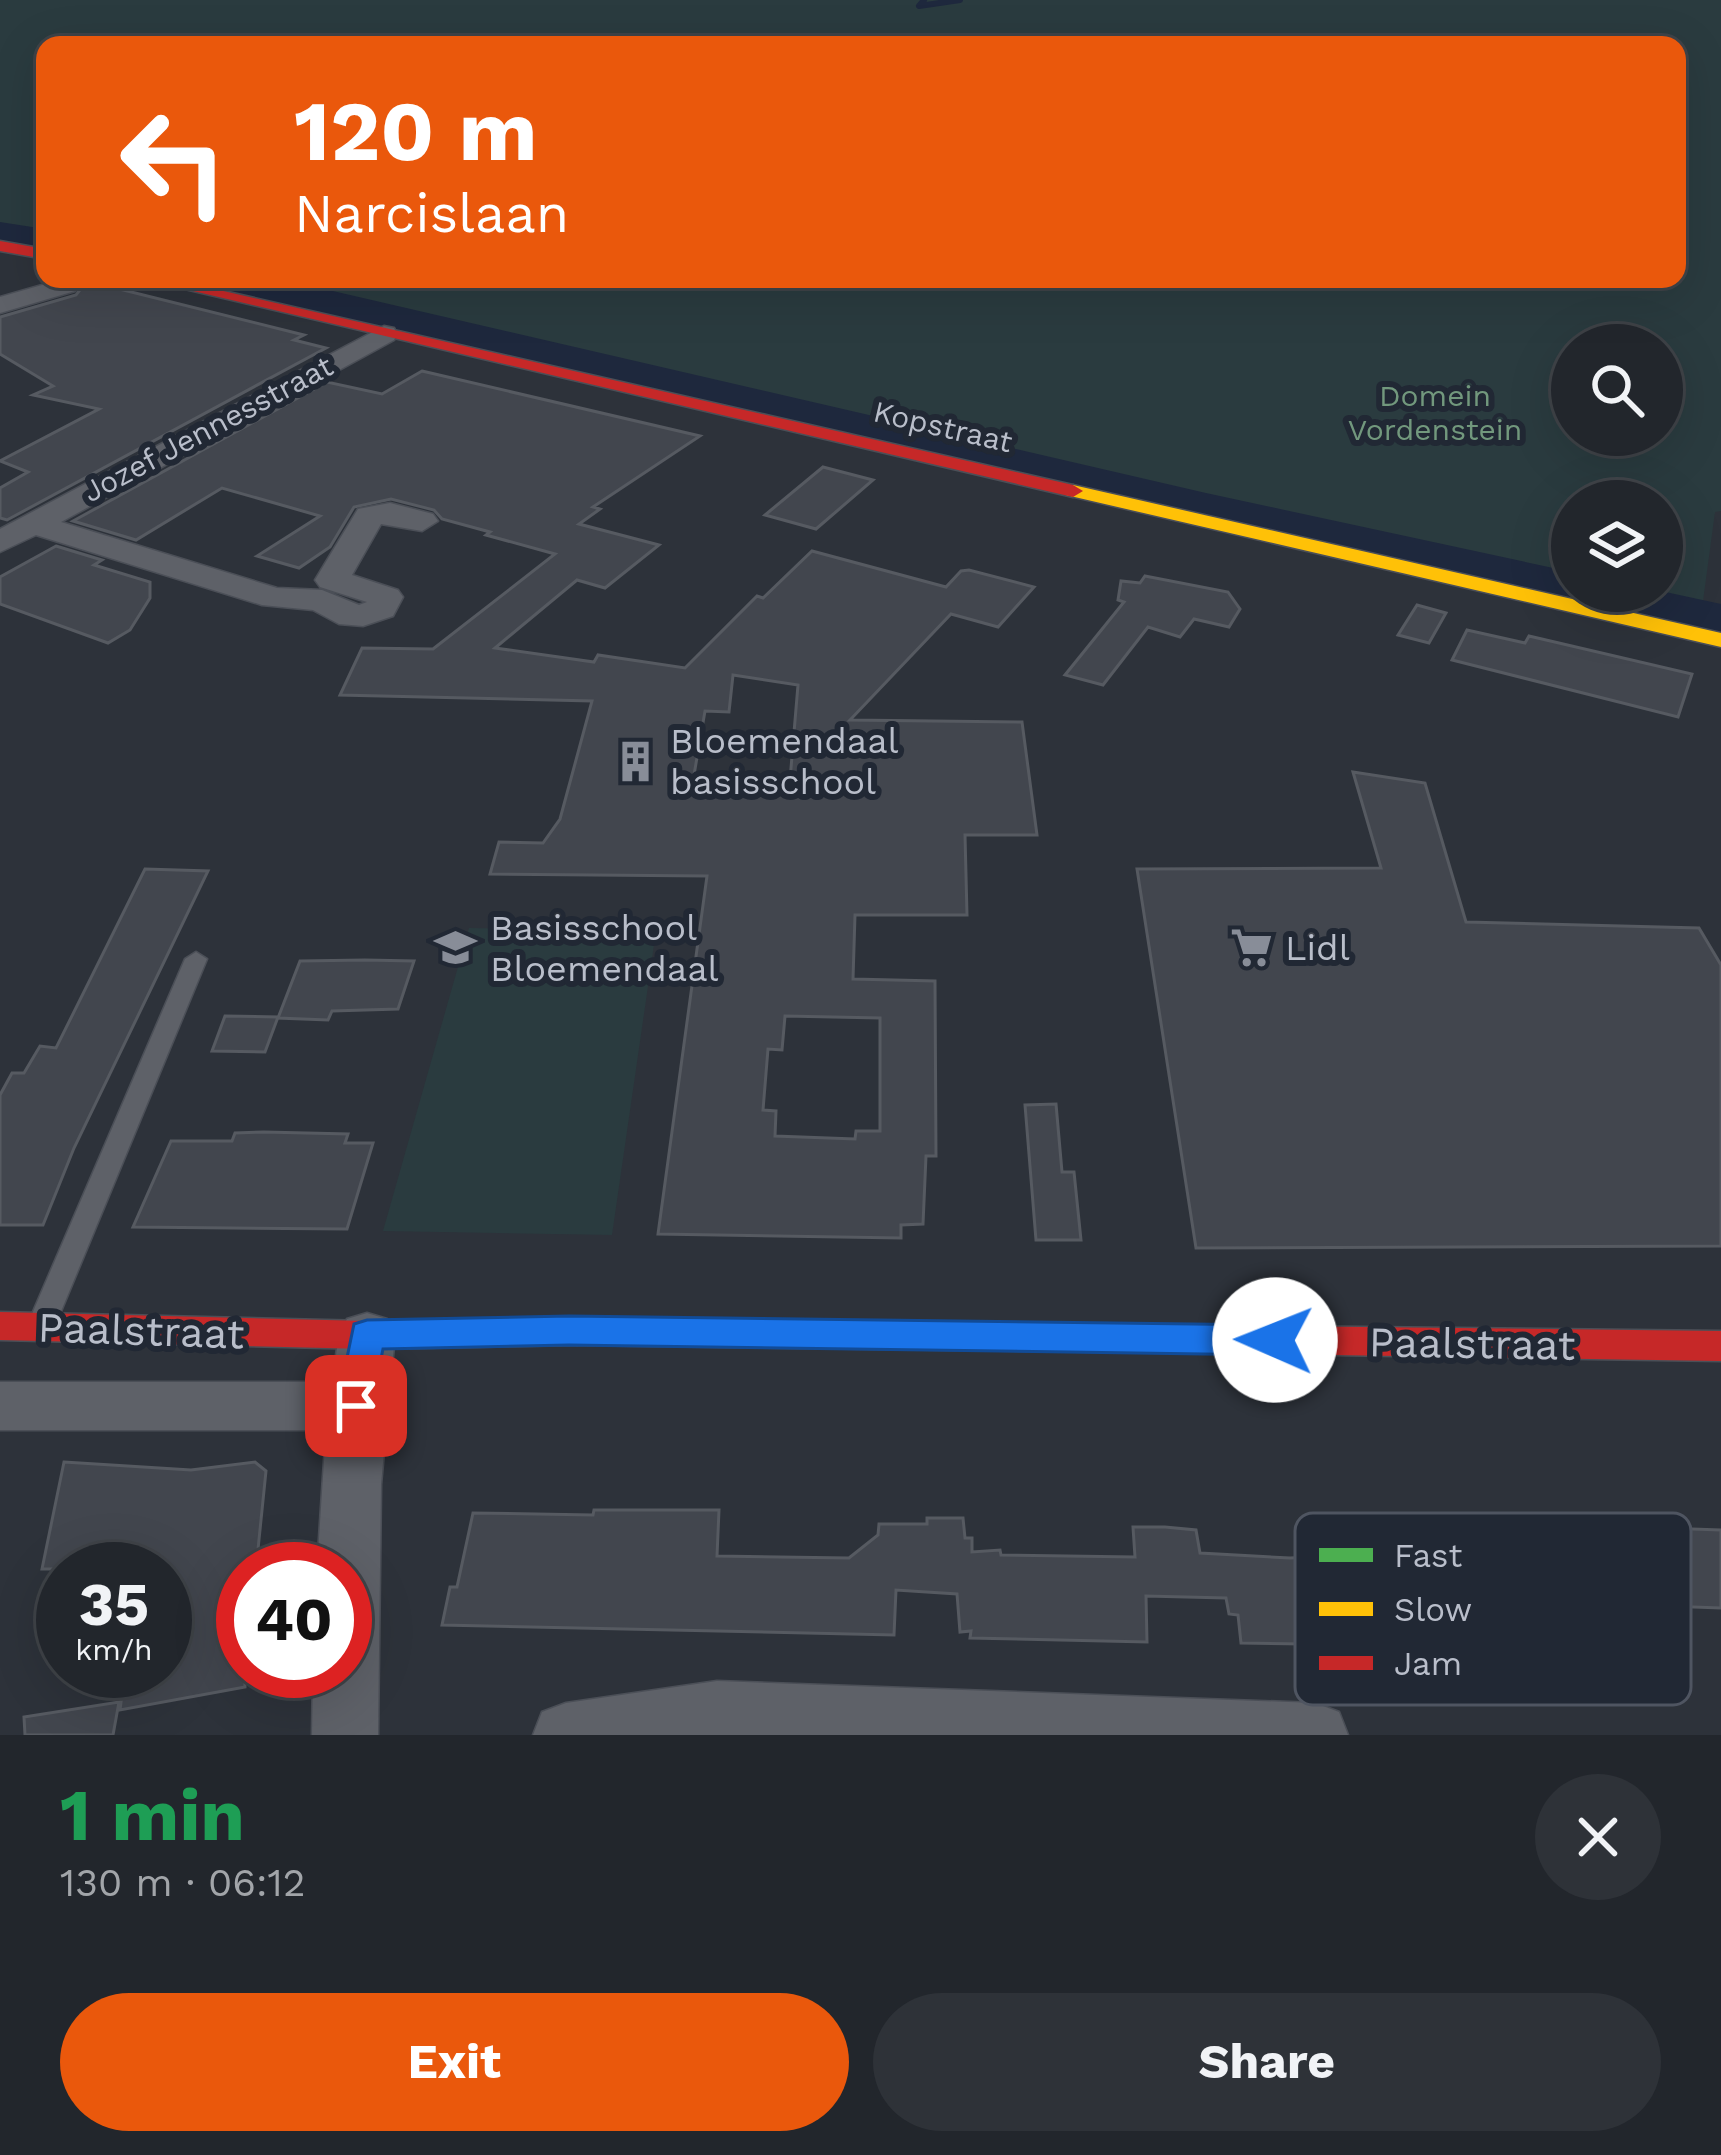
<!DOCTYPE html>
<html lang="en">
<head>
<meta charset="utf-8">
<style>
	body { margin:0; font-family:"Work Sans",sans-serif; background:#2e3238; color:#f1f3f6; height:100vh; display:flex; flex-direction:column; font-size:45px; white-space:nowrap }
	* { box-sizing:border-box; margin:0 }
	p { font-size:39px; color:#a2a5a9 }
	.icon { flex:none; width:66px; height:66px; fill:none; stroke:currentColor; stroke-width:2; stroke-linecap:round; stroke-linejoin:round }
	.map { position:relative; height:1735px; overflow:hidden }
	.side { display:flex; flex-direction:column; background:#22262c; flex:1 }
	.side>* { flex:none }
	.guide { position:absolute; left:36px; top:36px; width:1650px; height:252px; border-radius:24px; box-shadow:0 12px 48px #0002,0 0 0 3px #3f4348; background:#ea580c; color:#fff; overflow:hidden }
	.fabs { position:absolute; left:1551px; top:324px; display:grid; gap:24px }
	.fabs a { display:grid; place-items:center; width:132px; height:132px; border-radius:50%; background:#22262c; box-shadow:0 12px 48px #0002,0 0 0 3px #3f4348; font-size:60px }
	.speed { position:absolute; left:36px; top:1542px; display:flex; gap:24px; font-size:60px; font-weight:700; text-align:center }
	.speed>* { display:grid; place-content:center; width:156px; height:156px; border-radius:50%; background:#22262c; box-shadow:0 12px 48px #0002,0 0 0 3px #3f4348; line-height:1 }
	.speed small { font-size:30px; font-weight:400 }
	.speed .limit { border:18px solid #d22; background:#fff; color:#111 }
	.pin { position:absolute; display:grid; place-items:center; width:102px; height:102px; color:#fff; margin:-51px; border-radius:24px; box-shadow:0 6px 18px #0006 }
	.me { position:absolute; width:132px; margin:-66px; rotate:271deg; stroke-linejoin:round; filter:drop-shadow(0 0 9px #0008) }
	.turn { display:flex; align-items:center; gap:42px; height:252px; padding:0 60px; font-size:54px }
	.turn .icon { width:156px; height:156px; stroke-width:2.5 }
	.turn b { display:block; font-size:84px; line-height:102px }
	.round { display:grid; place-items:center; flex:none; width:126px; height:126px; border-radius:63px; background:#2e3238 }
	.head { display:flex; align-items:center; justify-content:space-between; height:204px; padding:0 60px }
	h1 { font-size:72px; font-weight:700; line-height:90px; color:#1e9e55 }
	.action { display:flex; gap:24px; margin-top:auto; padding:24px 60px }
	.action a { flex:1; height:138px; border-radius:72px; background:#ea580c; color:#fff; font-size:48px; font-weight:700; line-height:138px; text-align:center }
	.action a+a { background:#2e3238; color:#f1f3f6 }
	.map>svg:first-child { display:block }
	.green { fill:#2a3b3f; fill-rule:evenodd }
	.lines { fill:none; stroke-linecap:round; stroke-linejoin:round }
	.stream { stroke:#1e283d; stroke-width:6 }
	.river { fill:#1e283d; fill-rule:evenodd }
	.building { fill:#42464e; stroke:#565a61; stroke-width:3; fill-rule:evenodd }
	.lane-casing { stroke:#4b4f57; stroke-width:3 }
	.street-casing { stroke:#4b4f57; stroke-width:3 }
	.fast-casing { stroke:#4b4f57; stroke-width:3 }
	.slow-casing { stroke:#4b4f57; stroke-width:3 }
	.jam-casing { stroke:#4b4f57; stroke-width:3 }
	.lane { fill:#5e6168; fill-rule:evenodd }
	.street { fill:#5e6168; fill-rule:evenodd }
	.fast { fill:#4caf50; fill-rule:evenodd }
	.slow { fill:#ffc107; fill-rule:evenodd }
	.jam { fill:#c62828; fill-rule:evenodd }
	.route { fill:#1a73e8; stroke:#114b97; stroke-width:3 }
	.labels { text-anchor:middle; stroke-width:12; stroke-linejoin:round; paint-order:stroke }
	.far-park-label { font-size:30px; fill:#72987d; stroke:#212834 }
	.far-street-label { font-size:30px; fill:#b9beca; stroke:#212834 }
	.poi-label { font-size:36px; fill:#b9beca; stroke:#212834; text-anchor:start }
	.near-street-label { font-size:42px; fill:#b9beca; stroke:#212834 }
	.key { fill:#212834; stroke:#4f5561; stroke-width:3 }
	.key-label { font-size:33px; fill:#b9beca }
</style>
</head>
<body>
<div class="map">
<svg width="1721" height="1735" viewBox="0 0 1721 1735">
	<rect width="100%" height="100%" fill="#2d323a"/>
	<g class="green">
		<path d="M0,0H1721V511L1715,512L1701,616L1590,591H1662V501H1572V587L210,279H1677V45H45V246L0,239ZM1572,345H1662V435H1572Z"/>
		<polygon points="469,928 656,931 612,1235 383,1231"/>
	</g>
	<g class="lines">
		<polyline class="stream" points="924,0 919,6 960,0"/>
		<g class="river">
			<polygon points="0,222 45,229 45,253 0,246"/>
			<polygon points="203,279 281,279 1206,493 1572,572 1572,591 1661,591 1721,604 1721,640 1206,525 225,292 210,288"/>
		</g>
	</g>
	<g class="building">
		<polygon points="79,279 304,335 294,340 326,348 7,520 0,518 0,488 28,472 0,461 99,409 33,395 53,386 0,354 0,317 76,295 83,286"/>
		<path d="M422,371L700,436L593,507L600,509L579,524L659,545L605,588L577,580L495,648L594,662L598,655L685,668L757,596L763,598L812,551L946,587L961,571L969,570L1034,587L998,627L951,614L850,720L1022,722L1037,835H965L967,915H855L853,979L935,981L936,1156H926L923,1224L901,1225V1238L658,1234L707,876L490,874L499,842L543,843L560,819L592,701L340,695L362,648L433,649L555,554L486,535L490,532L442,519L434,510L391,499L354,507L330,547L299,568L257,556L320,516L222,488L136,540L73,521L327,382L382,394ZM733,675L798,685L790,780L694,775L705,711L729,712ZM785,1016L880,1018V1131H856L855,1139L775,1136L776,1111L763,1110L768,1049L782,1050Z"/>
		<polygon points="823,467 873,480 816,529 765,515"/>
		<polygon points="56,546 102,560 94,565 150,582 150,598 130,630 108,643 0,604 0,577"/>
		<polygon points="1145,576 1228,592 1240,609 1229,627 1194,619 1180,637 1148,627 1103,685 1065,675 1124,602 1118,600 1121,581 1140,583"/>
		<polygon points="1417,605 1446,613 1429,643 1398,635"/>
		<polygon points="1467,630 1525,643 1529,636 1692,674 1678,717 1452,660"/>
		<polygon points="1353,772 1425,783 1466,922 1699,928 1721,965 1721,1246 1196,1248 1137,869 1381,868"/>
		<polygon points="145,869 208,871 74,1148 43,1225 0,1225 0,1095 12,1073 24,1073 40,1046 56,1048"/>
		<polygon points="300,961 365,960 414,961 398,1009 332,1011 328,1020 278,1018"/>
		<polygon points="225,1016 278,1017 265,1052 212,1051"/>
		<polygon points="1056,1104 1062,1172 1074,1172 1081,1240 1036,1240 1025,1105"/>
		<polygon points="264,1132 348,1134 345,1143 373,1143 347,1229 133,1227 171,1141 232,1141 235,1133"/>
		<polygon points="64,1462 191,1470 255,1462 266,1471 256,1569 243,1569 245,1687 120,1710 125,1671 165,1671 165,1569 42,1569"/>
		<polygon points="594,1510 719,1510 717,1556 849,1558 878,1535 879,1524 927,1524 927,1518 963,1518 965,1538 972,1538 972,1552 1000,1550 1001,1555 1135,1557 1133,1527 1165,1527 1196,1530 1200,1553 1290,1558 1326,1556 1321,1531 1368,1529 1366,1520 1402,1521 1436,1523 1445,1570 1534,1571 1526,1546 1613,1550 1607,1526 1721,1530 1721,1608 1639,1605 1652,1649 1464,1645 1453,1602 1363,1603 1371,1645 1241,1643 1238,1615 1229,1614 1226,1598 1146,1596 1147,1642 970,1638 971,1631 960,1632 957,1594 896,1590 894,1635 442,1625 450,1587 457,1587 473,1513 593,1515"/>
		<polygon points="119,1702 113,1735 25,1735 24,1717"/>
	</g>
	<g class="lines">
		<defs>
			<polygon id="lane" points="196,952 207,959 57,1321 53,1329 43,1332 33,1329 29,1321 185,959"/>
			<g id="street">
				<polygon points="63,279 75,281 79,286 75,291 0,313 0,297"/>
				<polygon points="384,326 394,328 397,334 394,340 61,522 277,588 322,590 359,605 367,602 320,587 315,580 358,509 390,503 433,514 438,521 422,531 381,524 352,575 398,590 403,597 393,616 363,626 339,624 313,610 262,605 36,535 0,552 0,529"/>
				<polygon points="367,1313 387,1319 395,1335 381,1484 378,1735 312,1735 313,1671 345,1671 345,1569 317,1569 326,1430 0,1430 0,1382 332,1382 339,1335 347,1319"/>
				<polygon points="717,1681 1315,1703 1339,1712 1348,1735 533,1735 542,1712 566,1703"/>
			</g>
			<polygon id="fast" points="577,1317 1265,1326 1278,1330 1283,1340 1278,1350 1265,1354 577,1345 564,1341 559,1331 564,1321"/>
			<polygon id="slow" points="1073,485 1721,633 1721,647 1066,495 1063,491"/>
			<g id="jam">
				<polygon points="0,241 45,249 45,259 0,251"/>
				<polygon points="142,279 171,279 1073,485 1083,491 1073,497"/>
				<polygon points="0,1312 367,1321 577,1317 590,1321 595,1331 590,1341 577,1345 367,1349 0,1340"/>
				<polygon points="1265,1326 1721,1331 1721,1361 1265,1354 1252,1350 1247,1340 1252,1330"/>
			</g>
		</defs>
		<use href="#lane" class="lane-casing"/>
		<use href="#street" class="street-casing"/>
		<use href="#fast" class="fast-casing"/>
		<use href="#slow" class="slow-casing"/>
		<use href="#jam" class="jam-casing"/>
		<use href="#lane" class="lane"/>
		<use href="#street" class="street"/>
		<use href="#fast" class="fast"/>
		<use href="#slow" class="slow"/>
		<use href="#jam" class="jam"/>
	</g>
	<polygon class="route" points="569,1316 1275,1325 1287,1330 1293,1340 1287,1350 1275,1355 569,1345 383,1349 369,1417 356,1421 343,1417 337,1406 354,1324 367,1320"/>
	<defs>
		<symbol id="building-bare" viewBox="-9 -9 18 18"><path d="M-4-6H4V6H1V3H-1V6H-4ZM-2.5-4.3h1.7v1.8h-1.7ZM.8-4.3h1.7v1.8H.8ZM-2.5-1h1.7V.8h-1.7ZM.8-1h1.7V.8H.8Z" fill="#888d98" stroke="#212834" stroke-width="2.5" paint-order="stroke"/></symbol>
		<symbol id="supermarket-bare" viewBox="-9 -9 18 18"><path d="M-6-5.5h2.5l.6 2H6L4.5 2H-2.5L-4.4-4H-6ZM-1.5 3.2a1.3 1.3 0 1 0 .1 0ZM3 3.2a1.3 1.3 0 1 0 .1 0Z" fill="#888d98" stroke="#212834" stroke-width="2.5" paint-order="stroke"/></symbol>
		<symbol id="school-bare" viewBox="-9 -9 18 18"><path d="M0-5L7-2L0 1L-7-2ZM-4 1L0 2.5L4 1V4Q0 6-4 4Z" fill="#888d98" stroke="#212834" stroke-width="2.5" paint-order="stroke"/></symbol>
	</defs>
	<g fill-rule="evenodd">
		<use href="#building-bare" x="606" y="732" width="59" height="59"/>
		<use href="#supermarket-bare" x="1222" y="918" width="59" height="59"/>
		<use href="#school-bare" x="426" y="918" width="59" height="59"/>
	</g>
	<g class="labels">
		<g class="far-park-label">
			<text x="1435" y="406">Domein<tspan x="1435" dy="34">Vordenstein</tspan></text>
		</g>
		<g class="far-street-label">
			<text transform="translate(943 427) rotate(13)" y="10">Kopstraat</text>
			<text transform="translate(208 429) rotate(-28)" y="10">Jozef Jennesstraat</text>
		</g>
		<g class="poi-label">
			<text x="670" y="753">Bloemendaal<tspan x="670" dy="41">basisschool</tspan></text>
			<text x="490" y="940">Basisschool<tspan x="490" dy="41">Bloemendaal</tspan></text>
			<text x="1285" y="960">Lidl</text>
		</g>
		<g class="near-street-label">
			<text transform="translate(141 1330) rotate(2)" y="15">Paalstraat</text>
			<text transform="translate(1472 1343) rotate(1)" y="15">Paalstraat</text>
		</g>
	</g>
	<rect x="1295" y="1513" width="396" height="192" rx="18" class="key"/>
	<rect x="1319" y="1548" width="54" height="14" fill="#4caf50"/>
	<rect x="1319" y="1602" width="54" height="14" fill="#ffc107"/>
	<rect x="1319" y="1656" width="54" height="14" fill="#c62828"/>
	<g class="key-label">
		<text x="1394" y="1567">Fast</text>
		<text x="1394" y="1621">Slow</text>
		<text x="1394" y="1675">Jam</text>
	</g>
</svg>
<div class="fabs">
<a><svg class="icon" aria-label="search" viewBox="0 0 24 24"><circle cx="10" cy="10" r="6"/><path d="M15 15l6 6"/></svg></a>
<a><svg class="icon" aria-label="layers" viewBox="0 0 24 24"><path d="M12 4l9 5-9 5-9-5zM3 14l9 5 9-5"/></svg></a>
</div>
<div class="speed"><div>35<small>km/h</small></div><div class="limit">40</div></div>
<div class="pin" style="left:356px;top:1406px;background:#d93025"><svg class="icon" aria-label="arrive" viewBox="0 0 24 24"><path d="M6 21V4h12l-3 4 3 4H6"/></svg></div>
<svg class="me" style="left:1275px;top:1340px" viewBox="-20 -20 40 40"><circle r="19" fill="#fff"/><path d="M0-13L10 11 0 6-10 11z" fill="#1a73e8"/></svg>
<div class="guide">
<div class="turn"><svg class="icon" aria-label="left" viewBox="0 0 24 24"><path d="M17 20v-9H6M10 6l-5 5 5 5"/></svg><div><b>120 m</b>Narcislaan</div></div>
</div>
</div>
<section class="side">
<div class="head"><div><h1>1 min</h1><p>130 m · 06:12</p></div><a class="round"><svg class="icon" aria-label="close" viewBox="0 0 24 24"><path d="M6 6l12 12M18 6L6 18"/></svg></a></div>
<div class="action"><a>Exit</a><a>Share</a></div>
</section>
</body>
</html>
